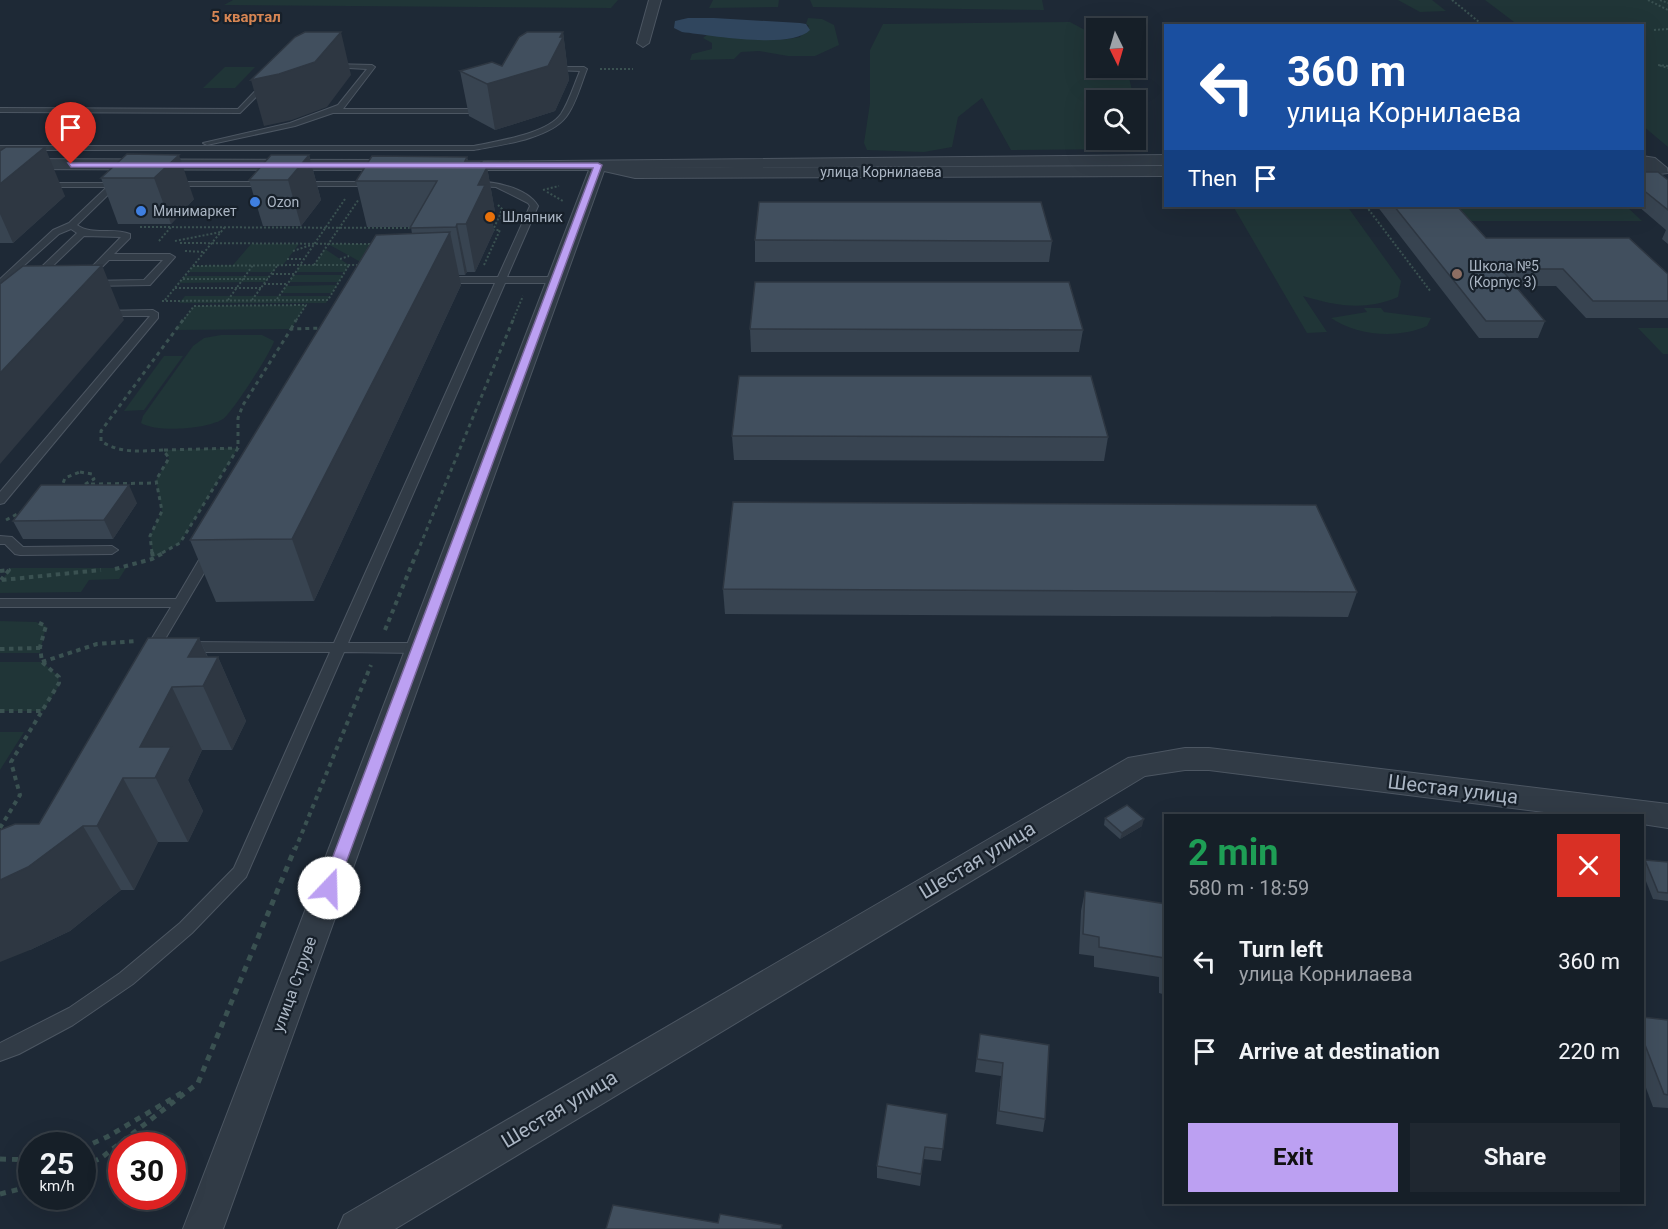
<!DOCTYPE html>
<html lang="en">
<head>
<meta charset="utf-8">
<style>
	body { margin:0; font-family:Roboto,sans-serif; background:#1f2730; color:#f1f3f6; height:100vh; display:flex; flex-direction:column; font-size:22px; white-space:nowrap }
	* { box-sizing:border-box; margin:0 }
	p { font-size:20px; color:#9ea2a8 }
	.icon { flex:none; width:33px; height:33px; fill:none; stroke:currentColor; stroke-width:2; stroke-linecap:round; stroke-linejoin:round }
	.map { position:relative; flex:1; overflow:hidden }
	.side { position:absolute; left:1164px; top:814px; width:480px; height:390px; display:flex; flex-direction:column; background:#161f28; border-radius:0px; box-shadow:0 6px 24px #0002,0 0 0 2px #353d45 }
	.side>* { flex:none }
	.top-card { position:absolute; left:1164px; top:24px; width:480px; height:183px; border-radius:0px; box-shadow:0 6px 24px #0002,0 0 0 2px #353d45; background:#1a4fa0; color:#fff; overflow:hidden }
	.needle { width:39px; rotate:175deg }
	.buttons { position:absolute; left:1086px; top:18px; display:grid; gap:12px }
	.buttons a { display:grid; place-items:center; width:60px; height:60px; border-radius:0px; background:#161f28; box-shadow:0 6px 24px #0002,0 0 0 2px #353d45; font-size:30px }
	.speed { position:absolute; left:18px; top:1132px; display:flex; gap:12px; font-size:30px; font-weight:700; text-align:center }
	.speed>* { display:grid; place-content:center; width:78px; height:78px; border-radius:50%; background:#161f28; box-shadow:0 6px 24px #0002,0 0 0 2px #353d45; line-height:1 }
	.speed small { font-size:15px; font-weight:400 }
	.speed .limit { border:9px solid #d22; background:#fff; color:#111 }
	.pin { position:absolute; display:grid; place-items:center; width:51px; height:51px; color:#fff; margin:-62px -26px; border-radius:50% 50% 50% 0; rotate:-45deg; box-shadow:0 0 6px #0007 }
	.pin .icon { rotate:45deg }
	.me { position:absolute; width:66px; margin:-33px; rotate:21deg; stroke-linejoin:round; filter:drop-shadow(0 0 4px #0008) }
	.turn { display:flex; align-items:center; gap:21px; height:126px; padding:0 24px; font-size:27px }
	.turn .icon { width:78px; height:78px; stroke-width:2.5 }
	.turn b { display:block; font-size:42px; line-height:51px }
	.then { display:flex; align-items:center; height:57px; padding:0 24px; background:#0003; gap:12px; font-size:22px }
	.round { display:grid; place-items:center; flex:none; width:63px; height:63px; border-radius:0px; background:#1f2730 }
	.headline { display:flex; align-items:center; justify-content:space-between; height:102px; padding:0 24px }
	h1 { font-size:36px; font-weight:700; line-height:45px; color:#1e9e55 }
	.button { display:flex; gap:12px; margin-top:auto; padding:12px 24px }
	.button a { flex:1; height:69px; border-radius:0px; background:#bca0f2; color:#111; font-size:24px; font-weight:700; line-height:69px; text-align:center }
	.button a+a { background:#1f2730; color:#f1f3f6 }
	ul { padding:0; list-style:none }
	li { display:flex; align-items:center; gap:18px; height:90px; padding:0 24px }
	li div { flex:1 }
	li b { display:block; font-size:22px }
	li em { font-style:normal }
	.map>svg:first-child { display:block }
	.green { fill:#203537 }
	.water { fill:#30465e }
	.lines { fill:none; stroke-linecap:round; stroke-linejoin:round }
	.lane-casing { stroke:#4c5662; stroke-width:2 }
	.street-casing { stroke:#4c5662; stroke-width:2 }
	.path-far3 { stroke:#3a5151; stroke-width:2; stroke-dasharray:2 2; stroke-linecap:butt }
	.path-far2 { stroke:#3a5151; stroke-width:3; stroke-dasharray:4 4; stroke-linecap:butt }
	.path-far1 { stroke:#3a5151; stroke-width:4; stroke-dasharray:4.5 4.5; stroke-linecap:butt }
	.path { stroke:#3a5151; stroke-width:5; stroke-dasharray:6 6; stroke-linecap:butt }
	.lane { fill:#313b46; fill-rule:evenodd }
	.street { fill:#313b46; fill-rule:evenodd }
	.wall { fill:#384451 }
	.shaded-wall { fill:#2e3742 }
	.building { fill:#414f5e; stroke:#2e3742; stroke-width:1.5 }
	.route { fill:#bca0f2; stroke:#7a689d; stroke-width:1.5 }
	.shop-dot { fill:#3f7fe0; stroke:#17202a; stroke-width:2 }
	.food-dot { fill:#e8710a; stroke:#17202a; stroke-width:2 }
	.education-dot { fill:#8d6e63; stroke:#17202a; stroke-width:2 }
	.labels { text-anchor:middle; stroke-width:4.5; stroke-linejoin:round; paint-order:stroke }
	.far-street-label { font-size:14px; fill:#abb6c4; stroke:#17202a }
	.far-poi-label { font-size:14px; fill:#abb6c4; stroke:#17202a; text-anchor:start }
	.far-neighbourhood-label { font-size:15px; font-weight:bold; fill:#d68553; stroke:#17202a }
	.street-label { font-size:16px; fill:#abb6c4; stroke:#17202a }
	.near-street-label { font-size:20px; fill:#abb6c4; stroke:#17202a }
</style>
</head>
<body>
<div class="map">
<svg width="1668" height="1229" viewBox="0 0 1668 1229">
	<rect width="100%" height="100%" fill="#1e2936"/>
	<g class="green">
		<polygon points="233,0 618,0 611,8 224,5"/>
		<polygon points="713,0 779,0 778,7 709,8"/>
		<polygon points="810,0 1042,0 1044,10 813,7"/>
		<polygon points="1398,0 1432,0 1446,11 1420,12"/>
		<polygon points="1485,0 1668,0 1668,147 1643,126 1642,26 1518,25"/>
		<path d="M808,18L822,19L834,25L839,45L815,56H788L759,51L741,52L734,59L690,60L692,54L712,49V43L703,38L708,34C738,38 771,43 800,37L809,26L806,24Z"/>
		<polygon points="1070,22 1096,36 1096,68 1127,68 1134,100 1096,100 1096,140 1132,140 1120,149 1011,150 982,98 958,117 952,147 924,152 867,150 864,143 870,103 870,50 883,24"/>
		<polygon points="225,67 255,67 235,88 203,88"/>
		<path d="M1233,206H1347L1401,281L1398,297C1365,311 1336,306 1303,296L1327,332L1307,333Z"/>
		<polygon points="1439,206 1626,206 1642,221 1452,221"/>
		<polygon points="251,244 299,244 283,265 278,266 273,272 188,272 193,266 233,265"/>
		<polygon points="328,244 401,244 366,265"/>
		<polygon points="325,249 349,265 345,272 296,272 300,265 314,265"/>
		<polygon points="293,275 343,275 339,282 289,282"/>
		<polygon points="185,276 270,276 265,282 179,283"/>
		<polygon points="337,285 332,293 281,293 286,286"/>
		<polygon points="185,296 330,296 326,303 179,303"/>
		<polygon points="306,305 291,329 175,330 194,306"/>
		<path d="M1364,308H1381L1384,312L1431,318L1427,326C1397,339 1358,336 1331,318L1367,312Z"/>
		<polygon points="1638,328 1668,328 1668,354 1663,354"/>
		<path d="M221,335H262L274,341C272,351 231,414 223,419C207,429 157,433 141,423L143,416L193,346L204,338Z"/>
		<polygon points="164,356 183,356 144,410 124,411"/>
		<polygon points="238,448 180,543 153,558 150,536 162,511 156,480 169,458 163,450"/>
		<polygon points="11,568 126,568 119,579 89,580 81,592 0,593 0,582"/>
		<polygon points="0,621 36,622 46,626 40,653 0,653"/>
		<polygon points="0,662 42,662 59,677 58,687 43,711 0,711"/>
		<polygon points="0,732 24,732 0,770"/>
	</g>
	<path class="water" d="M714,18L800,23L806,24L810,30C791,50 709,35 682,32L674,28L675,21L688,18Z"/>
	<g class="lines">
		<defs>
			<g id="lane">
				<polygon points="332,64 372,65 375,67 343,109 476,109 479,102 486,104 478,113 333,113 295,126 207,145 203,143 290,123 338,105 367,69 330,67"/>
				<path d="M549,67H584L587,69C581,84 576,104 566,117C549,139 500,145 474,150H0V146H474C497,141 547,134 561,114C569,102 574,85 580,71L551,70Z"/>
				<polygon points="264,82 270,83 240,113 0,112 0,108 238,109"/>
				<polygon points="170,182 267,182 271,184 267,186 173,186 169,184"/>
				<polygon points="296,182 372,182 376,184 372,186 299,186 295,184"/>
				<path d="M470,182C490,180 527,187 538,206L507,277H555L560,280L555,283H505L348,643H418L425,648L418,653L344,652L246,877L192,933L133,984L73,1025L19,1054L0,1061V1043L69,1008L120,973L180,923L234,868L330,652H187L180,647L187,642L334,643L495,283H443L438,280L443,277H498L530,206L528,203L496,187L473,186L469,184Z"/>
				<path d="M41,183H123V187H116L77,225C92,236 113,227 130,234V238L114,254H170L175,257L150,285L91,286L88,285V281L144,280L163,260H109L89,280H83V276L121,237L84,236L38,280H32V276L77,233L71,229L59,234L0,287V279L53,230L69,223L107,187H44L40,185Z"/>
				<polygon points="153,310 158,313 158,318 4,503 0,504 0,492 150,316 104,316 101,315 101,311"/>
				<polygon points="0,536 12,537 23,547 112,546 118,550 112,554 20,555 15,554 5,544 0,544"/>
				<polygon points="211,547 217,551 155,656 150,658 143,653 171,607 0,607 0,599 176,599 206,548"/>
			</g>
			<g id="street">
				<polygon points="649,0 661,0 649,43 643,47 637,43"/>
				<polygon points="1166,155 1166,165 632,168 1166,166 1166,176 635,178 604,171 223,1229 183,1229 589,170 449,170 441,165 444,162"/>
				<polygon points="1642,156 1655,158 1667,168 1668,173 1642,176 1642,166 1647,166 1642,166"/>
				<polygon points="0,159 400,160 408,165 400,170 0,169"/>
				<polygon points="1185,748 1209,748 1668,804 1668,828 1642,824 1642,816 1576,816 1209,770 1185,770 1145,776 395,1229 338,1229 344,1215 1128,758"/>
			</g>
		</defs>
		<use href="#lane" class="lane-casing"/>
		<use href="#street" class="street-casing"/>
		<g class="path-far3">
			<polyline points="1452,0 1484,26"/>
			<polyline points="1648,0 1668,10"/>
			<polyline points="1660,0 1668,3"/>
			<polyline points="1654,30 1668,29"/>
			<polyline points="1668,66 1658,65 1668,68"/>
			<polyline points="600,69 633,69"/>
			<polyline points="543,190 559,186"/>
			<polyline points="547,192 563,201"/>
			<polyline points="345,199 300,265 362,265"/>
			<polyline points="498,205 502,209 499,217 509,221"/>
			<polyline points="1366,206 1431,292"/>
			<polyline points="140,227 415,228"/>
			<polyline points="159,241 171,227"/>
			<polyline points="175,241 221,232"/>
			<polyline points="180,243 373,244"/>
			<polyline points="185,251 205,252"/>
			<polyline points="293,251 311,245"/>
			<polyline points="287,259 304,259"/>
			<polyline points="340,259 349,256"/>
			<polyline points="314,265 359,199"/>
			<polyline points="484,265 500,230 493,230 499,217"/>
			<polyline points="193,266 300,265"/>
			<polyline points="272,274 294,274"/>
			<polyline points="183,279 268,279"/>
			<polyline points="264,284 287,284"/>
			<polyline points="175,288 261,288"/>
			<polyline points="277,299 300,266"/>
			<polyline points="165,300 225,227"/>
			<polyline points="228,300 253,265"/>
			<polyline points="252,300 277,266"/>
			<polyline points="162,301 328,300 349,265"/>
			<polyline points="182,322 194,306 306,305 295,322"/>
			<polyline points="512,322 523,296"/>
		</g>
		<g class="path-far2">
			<polyline points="291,329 296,320"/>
			<polyline points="164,450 238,448"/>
			<polygon points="80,472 92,474 94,479 77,489 62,486 65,478"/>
			<polyline points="91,484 156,483"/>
			<polyline points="6,520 23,511"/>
			<path d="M152,553L150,536L162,511L156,480L169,458L163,450C141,451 120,454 101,441V431L183,320"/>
			<polyline points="162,553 180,543 238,448 238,418 243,405 291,329 323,328"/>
			<polyline points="417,553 513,320"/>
		</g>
		<g class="path-far1">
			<polyline points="152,552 153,558"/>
			<polyline points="115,569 152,559 165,552"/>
			<polyline points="0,571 9,570 1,580"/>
			<polyline points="2,580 101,570"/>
			<polyline points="385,630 417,552"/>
			<polyline points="0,649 40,648"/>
			<polyline points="42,662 97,644 136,641"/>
			<polyline points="0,711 43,711"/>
			<polyline points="0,828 20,795 11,762 59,683 59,677 42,662 40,647 46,626 37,622"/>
			<polyline points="295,850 371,665"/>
		</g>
		<g class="path">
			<polyline points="82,1148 107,1137 185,1091"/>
			<polyline points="0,1159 32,1160"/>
			<polyline points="82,1167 101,1158 198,1083 295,848"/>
			<polyline points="0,1194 32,1186"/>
		</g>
		<use href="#lane" class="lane"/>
		<use href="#street" class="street"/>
	</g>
	<g class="wall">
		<polygon points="563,32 569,80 555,111 495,130 469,116 460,71 502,66"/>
		<polygon points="0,151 65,196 13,243 0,243"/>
		<polygon points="127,154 194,199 171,224 118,224 101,178"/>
		<polygon points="309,155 321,200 301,226 263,226 249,180"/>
		<polygon points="467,157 468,161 482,161 483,167 487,167 495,212 492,220 494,231 475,272 467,272 465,275 458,275 461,285 314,601 216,602 190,540 412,234 411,227 367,227 356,181"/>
		<polygon points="1642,172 1668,180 1668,244 1662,239 1666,230 1638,206 1642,206"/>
		<polygon points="1377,206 1457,206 1486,238 1668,274 1668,318 1586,318 1556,286 1515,286 1545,321 1538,338 1479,338"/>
		<polygon points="755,240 1052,241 1049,262 755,262"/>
		<polygon points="750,329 1083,330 1079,352 751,352"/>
		<polygon points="732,436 1108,437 1104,461 734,460"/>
		<polygon points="137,503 113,539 23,539 13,521"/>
		<polygon points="723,589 1357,592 1348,617 725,614"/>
		<polygon points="199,638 208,657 218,657 246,721 232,750 202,750 188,780 203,811 188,842 158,842 134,890 121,890 70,931 30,950 39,824"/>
		<polygon points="1105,818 1142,826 1120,839 1104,825"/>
		<polygon points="1645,860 1668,862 1668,901 1653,899 1642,871 1642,864"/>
		<polygon points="1085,891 1166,904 1166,995 1159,993 1159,977 1094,967 1094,956 1079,954 1081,911"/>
		<polygon points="1642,1017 1668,1020 1668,1108 1653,1107 1642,1077"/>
		<polygon points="980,1034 1049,1045 1045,1119 1043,1132 996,1124 1001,1076 975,1072"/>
		<polygon points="947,1114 941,1161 923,1159 920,1186 877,1178 877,1166"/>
	</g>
	<g class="shaded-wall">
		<polygon points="341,32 351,75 327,107 292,120 264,126 251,80"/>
		<polygon points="563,32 569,80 555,111 495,130 487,84 560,37"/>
		<polygon points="45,147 65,196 13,243 0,214 0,184"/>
		<polygon points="179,155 194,199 171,224 154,178"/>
		<polygon points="309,155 321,200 301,226 288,180"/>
		<polygon points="482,161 484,173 487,167 495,212 492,220 494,231 475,272 466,224 478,185 478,167"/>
		<polygon points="457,224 467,272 465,275 456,227"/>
		<polygon points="450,232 461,285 314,601 292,539"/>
		<polygon points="102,265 124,320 0,464 0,373"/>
		<polygon points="129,485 137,503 113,539 104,520"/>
		<polygon points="199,638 212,668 218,657 246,721 232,750 203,686 188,657"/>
		<polygon points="172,687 202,750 188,780 203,811 188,842 140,747"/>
		<polygon points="123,778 158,842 134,890 97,826"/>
		<polygon points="1144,819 1142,826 1120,839 1122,833"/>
		<polygon points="83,826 121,890 70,931 30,950 0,962 0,880"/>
	</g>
	<g class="building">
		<polygon points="305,32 341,32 315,62 279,74 251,80 295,37"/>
		<polygon points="527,32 563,32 560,37 563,37 548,66 487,84 460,71 492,62 502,66 519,37"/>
		<polygon points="6,147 45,147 0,184 0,151"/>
		<polygon points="127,154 179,155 154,178 101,178"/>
		<polygon points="271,155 309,155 288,180 249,180"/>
		<polygon points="372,156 467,157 465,161 482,161 478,167 487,167 478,185 485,185 466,224 457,224 456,227 410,228 437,181 356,181"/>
		<polygon points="1642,172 1658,172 1668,180 1668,210 1642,189"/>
		<polygon points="759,202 1041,202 1052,241 755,240"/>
		<polygon points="1394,206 1457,206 1486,238 1629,238 1668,274 1668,301 1593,301 1563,269 1501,269 1545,321 1486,321"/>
		<polygon points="450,232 292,539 190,540 376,235"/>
		<polygon points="102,265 0,373 0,284 23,266"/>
		<polygon points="755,282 1069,282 1083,330 750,329"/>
		<polygon points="739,376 1091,376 1108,437 732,436"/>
		<polygon points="41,485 129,485 104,520 13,521"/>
		<polygon points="733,502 1316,505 1357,592 723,589"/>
		<polygon points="148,638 199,638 188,657 218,657 203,686 172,687 140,747 171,747 155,778 123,778 97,826 83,826 28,867 0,880 0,830 15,824 39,824"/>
		<polygon points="1127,805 1144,819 1122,833 1105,818"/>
		<polygon points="1645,860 1668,862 1668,893 1658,892"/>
		<polygon points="1085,891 1166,904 1166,974 1164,974 1164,958 1099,947 1099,937 1083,934"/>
		<polygon points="1642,1017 1668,1020 1668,1095 1664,1094 1642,1037"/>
		<polygon points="980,1034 1049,1045 1045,1119 999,1111 1003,1063 977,1059"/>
		<polygon points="887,1104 947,1114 943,1149 925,1147 921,1174 877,1166"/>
		<polygon points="613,1205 718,1223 720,1214 782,1225 781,1229 606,1229"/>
	</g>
	<polygon class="route" points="68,163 598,163 602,165 335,893 323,893 321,888 593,168 71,167"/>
	<g class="shop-dot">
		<circle cx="255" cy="202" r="6"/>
		<circle cx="141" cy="211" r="6"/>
	</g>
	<circle class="food-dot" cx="490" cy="217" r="6"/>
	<circle class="education-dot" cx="1457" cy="274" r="6"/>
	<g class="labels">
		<g class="far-street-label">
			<text x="881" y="177">улица Корнилаева</text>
		</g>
		<g class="far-poi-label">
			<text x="267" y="207">Ozon</text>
			<text x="153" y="216">Минимаркет</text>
			<text x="502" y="222">Шляпник</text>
			<text x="1469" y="271">Школа №5<tspan x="1469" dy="16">(Корпус 3)</tspan></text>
		</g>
		<g class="far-neighbourhood-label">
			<text x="246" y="22">5 квартал</text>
		</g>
		<g class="street-label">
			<text transform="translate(294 984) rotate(-70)" y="6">улица Струве</text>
		</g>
		<g class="near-street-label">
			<text transform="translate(1453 789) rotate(7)" y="7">Шестая улица</text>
			<text transform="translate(977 860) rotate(-31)" y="7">Шестая улица</text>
			<text transform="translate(559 1109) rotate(-31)" y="7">Шестая улица</text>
		</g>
	</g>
</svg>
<div class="buttons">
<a><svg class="needle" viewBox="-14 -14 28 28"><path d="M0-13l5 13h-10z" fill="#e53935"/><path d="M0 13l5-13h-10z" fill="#9ea2a8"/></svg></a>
<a><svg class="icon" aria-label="search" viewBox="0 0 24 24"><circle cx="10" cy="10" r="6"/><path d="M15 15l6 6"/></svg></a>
</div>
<div class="speed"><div>25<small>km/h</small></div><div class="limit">30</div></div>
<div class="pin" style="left:71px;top:164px;background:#d93025"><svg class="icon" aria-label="arrive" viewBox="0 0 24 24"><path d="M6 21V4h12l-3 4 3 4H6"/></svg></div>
<svg class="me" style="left:329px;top:888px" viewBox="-20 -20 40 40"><circle r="19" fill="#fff"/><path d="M0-13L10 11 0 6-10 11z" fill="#bca0f2"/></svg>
<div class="top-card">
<div class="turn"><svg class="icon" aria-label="left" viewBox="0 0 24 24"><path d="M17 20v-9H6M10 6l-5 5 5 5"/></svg><div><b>360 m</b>улица Корнилаева</div></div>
<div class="then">Then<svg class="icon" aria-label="arrive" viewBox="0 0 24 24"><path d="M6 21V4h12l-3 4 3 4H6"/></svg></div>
</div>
<section class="side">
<div class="headline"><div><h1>2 min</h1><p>580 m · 18:59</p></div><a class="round" style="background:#d93025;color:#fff"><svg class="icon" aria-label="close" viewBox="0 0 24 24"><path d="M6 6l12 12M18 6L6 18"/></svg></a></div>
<ul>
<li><svg class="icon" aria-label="left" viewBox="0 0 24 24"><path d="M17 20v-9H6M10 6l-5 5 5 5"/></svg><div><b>Turn left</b><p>улица Корнилаева</p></div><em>360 m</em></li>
<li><svg class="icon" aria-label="arrive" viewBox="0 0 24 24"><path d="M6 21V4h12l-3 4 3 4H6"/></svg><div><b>Arrive at destination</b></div><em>220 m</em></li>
</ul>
<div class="button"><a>Exit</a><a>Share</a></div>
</section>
</div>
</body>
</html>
